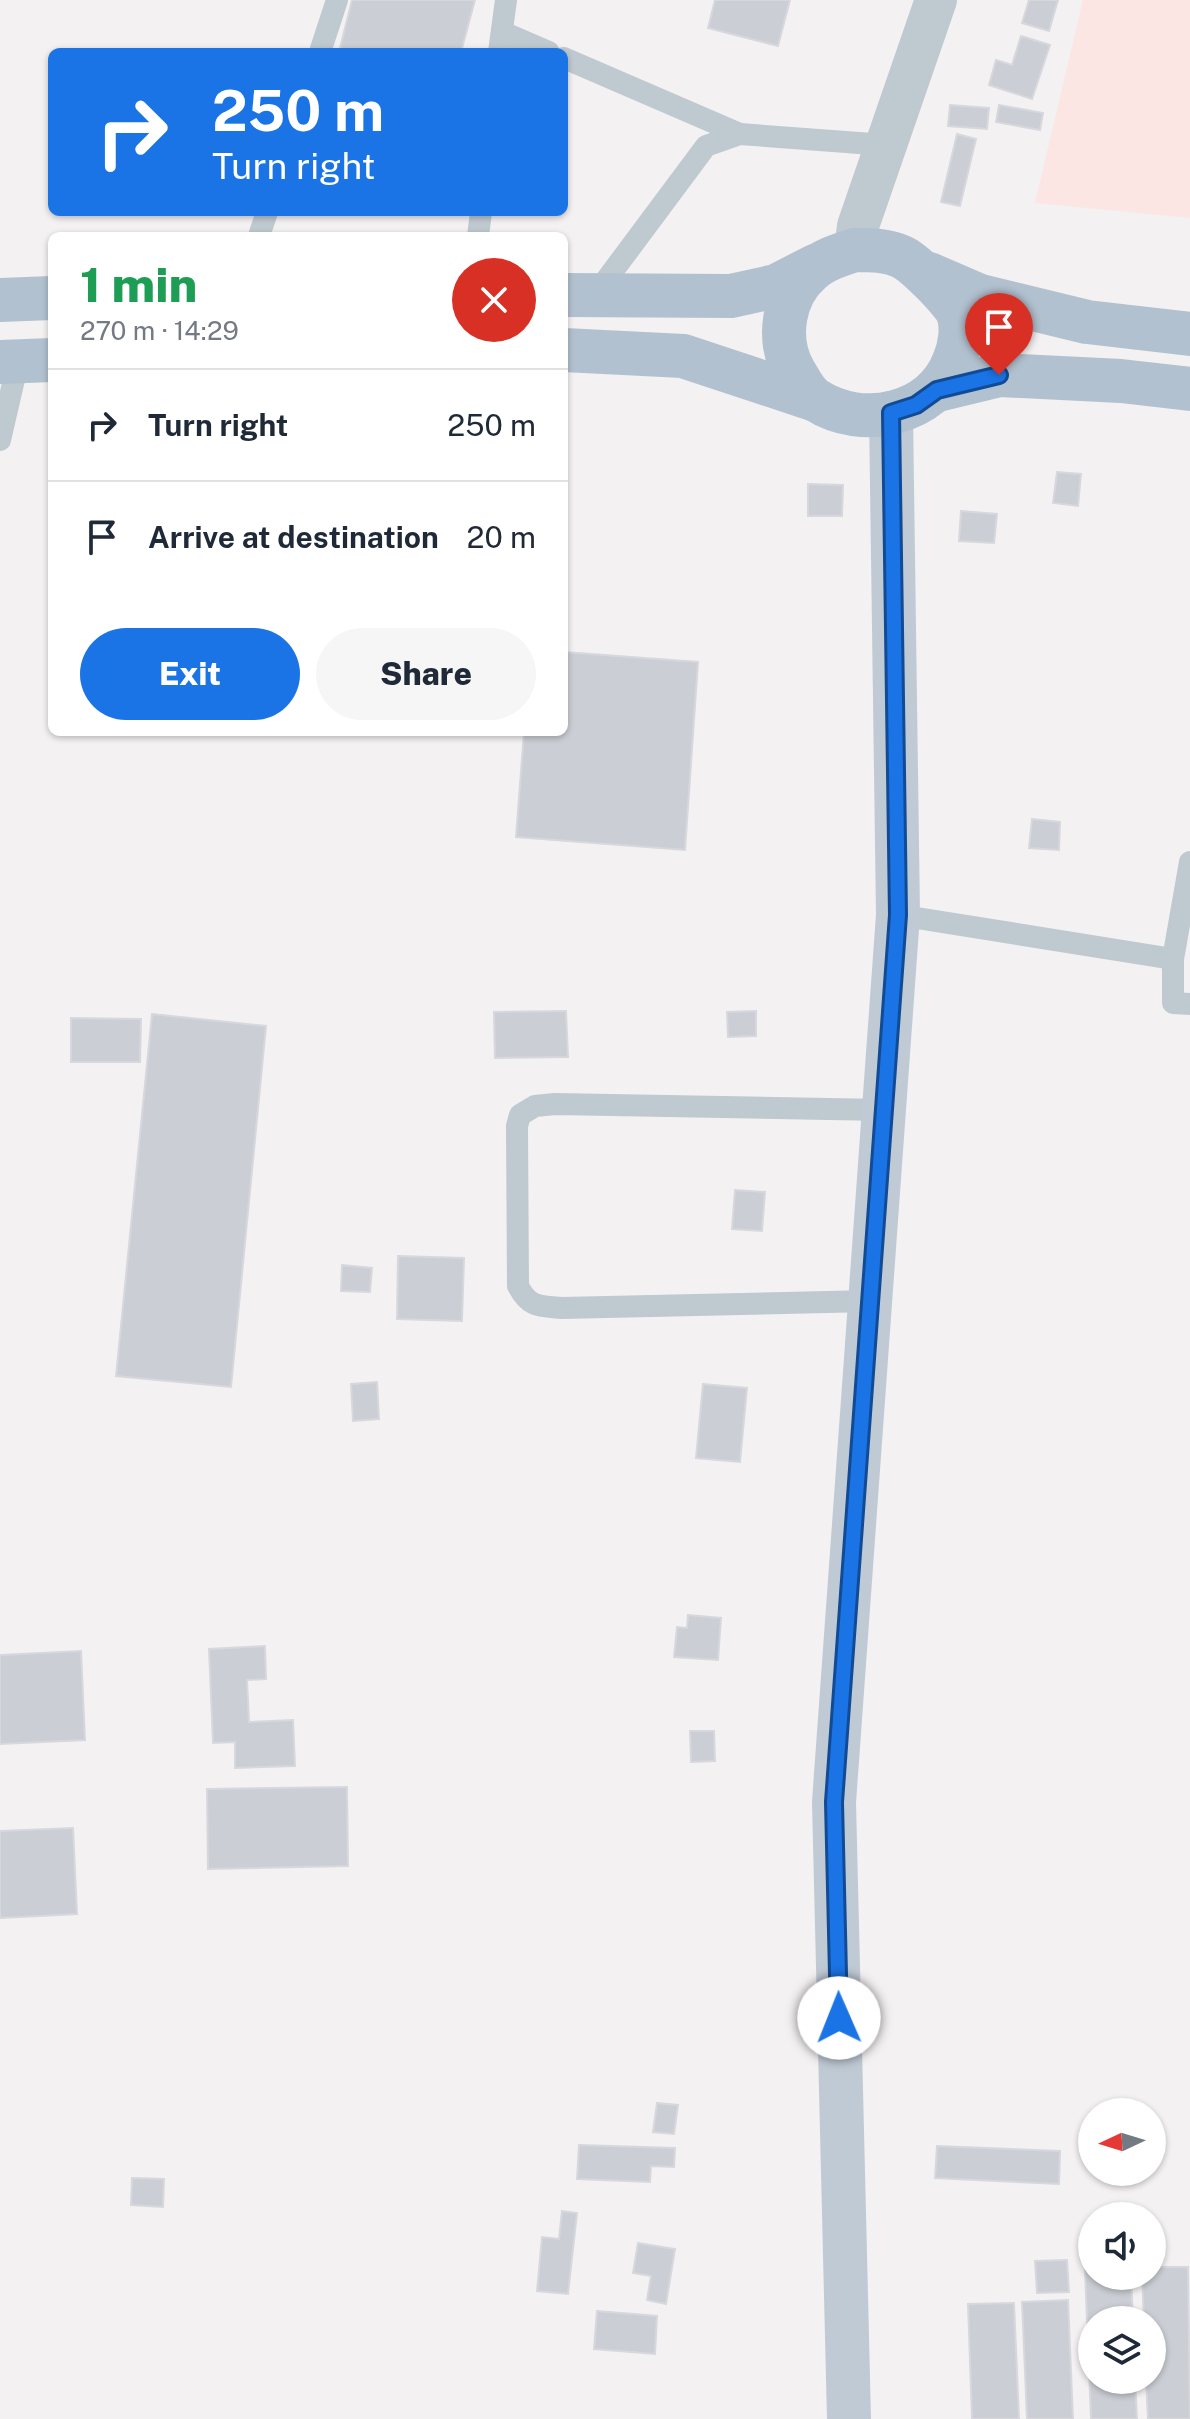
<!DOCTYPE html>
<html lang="en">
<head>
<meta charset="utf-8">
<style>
	body { margin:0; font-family:"Public Sans",sans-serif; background:#f6f6f7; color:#1f2937; height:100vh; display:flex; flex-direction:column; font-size:30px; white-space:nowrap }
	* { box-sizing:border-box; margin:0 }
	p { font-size:26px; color:#747a83 }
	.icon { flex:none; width:44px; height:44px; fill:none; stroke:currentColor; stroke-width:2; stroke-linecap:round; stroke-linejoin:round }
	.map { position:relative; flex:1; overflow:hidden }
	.drawer { position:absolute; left:48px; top:232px; width:520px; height:504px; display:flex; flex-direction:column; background:#fff; border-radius:12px; box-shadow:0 2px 6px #0004 }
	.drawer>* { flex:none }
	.top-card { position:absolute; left:48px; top:48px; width:520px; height:168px; border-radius:12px; box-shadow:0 2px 6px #0004; background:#1a74e5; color:#fff; overflow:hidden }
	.needle { width:52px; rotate:266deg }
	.fabs { position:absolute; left:1078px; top:2098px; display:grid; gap:16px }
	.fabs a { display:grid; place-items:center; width:88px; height:88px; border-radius:50%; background:#fff; box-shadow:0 2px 6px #0004; font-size:40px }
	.pin { position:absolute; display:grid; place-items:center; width:68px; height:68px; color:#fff; margin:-82px -34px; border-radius:50% 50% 50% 0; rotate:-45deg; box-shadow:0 0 8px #0007 }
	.pin .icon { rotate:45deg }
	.me { position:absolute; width:88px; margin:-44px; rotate:359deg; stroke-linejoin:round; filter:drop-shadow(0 0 6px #0008) }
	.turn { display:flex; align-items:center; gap:28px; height:168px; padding:0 32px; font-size:36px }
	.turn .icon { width:104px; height:104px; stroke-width:2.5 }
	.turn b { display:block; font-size:56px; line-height:68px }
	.round { display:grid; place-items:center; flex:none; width:84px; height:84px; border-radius:42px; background:#f6f6f7 }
	.head { display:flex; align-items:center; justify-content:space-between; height:136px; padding:0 32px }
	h1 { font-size:48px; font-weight:800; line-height:60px; color:#1e9e55 }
	.primary-button { display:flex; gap:16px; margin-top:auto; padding:16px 32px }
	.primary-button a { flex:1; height:92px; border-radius:48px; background:#1a74e5; color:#fff; font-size:32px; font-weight:800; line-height:92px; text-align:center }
	.primary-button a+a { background:#f6f6f7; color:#1f2937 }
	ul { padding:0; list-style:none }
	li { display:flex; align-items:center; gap:24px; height:112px; padding:0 32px; border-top:2px solid #e0e1e3 }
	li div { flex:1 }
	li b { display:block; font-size:30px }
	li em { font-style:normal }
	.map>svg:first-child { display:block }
	.medical { fill:#fbe6e4 }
	.building { fill:#cbced4; stroke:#d6d8dd; stroke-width:2 }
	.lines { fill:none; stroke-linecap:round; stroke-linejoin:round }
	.lane { stroke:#bfc9d0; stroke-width:22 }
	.street { stroke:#bfc9d0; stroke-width:42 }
	.secondary { stroke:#c0cad5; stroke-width:44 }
	.primary { stroke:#b2c1cf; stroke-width:44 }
	.route-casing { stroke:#114b95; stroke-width:20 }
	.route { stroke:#1a74e5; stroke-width:14 }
</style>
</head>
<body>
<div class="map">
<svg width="1190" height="2419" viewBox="0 0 1190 2419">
	<rect width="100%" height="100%" fill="#f4f1f2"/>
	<polygon class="medical" points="1083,0 1190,0 1190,218 1035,203"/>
	<g class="building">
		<polygon points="352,0 475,0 461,52 353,52 340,48"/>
		<polygon points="715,0 790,0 778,46 708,28"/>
		<polygon points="1029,0 1058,0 1049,31 1022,23"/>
		<polygon points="1021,36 1050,45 1032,99 989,85 996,60 1012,65"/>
		<polygon points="950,105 989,108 987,129 948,126"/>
		<polygon points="999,105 1043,113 1040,130 996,122"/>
		<polygon points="957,134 976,139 960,206 941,202"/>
		<polygon points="1057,472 1081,474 1078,506 1053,503"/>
		<polygon points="808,484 843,485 842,516 808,516"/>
		<polygon points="961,511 997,514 994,543 959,541"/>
		<polygon points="564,652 698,662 685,850 516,837 524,732 564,732"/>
		<polygon points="1032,819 1060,822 1059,850 1029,848"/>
		<polygon points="566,1011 568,1057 495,1058 494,1012"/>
		<polygon points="756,1011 756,1036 728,1037 727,1012"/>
		<polygon points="152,1014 266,1026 231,1387 116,1376"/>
		<polygon points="71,1018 141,1019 140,1062 71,1062"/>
		<polygon points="735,1190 765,1192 762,1231 732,1229"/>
		<polygon points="398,1256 464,1258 462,1321 397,1319"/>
		<polygon points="342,1265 372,1268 370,1292 341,1291"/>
		<polygon points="377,1382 379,1419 353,1421 351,1384"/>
		<polygon points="703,1384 747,1388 740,1462 696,1458"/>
		<polygon points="688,1615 721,1618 718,1660 674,1657 677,1627 687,1628"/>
		<polygon points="265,1646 266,1679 247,1680 249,1722 293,1720 295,1766 235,1768 235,1742 213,1743 209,1649"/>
		<polygon points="81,1651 85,1740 0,1744 0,1655"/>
		<polygon points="690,1731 714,1731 715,1761 691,1762"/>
		<polygon points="347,1787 348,1866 208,1869 207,1789"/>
		<polygon points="73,1828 77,1914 0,1918 0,1831"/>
		<polygon points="657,2103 678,2105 674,2134 653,2132"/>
		<polygon points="579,2145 675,2148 674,2167 651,2166 650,2182 577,2179"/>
		<polygon points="937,2146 1060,2151 1059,2184 935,2178"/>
		<polygon points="132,2178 164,2179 163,2207 131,2205"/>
		<polygon points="562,2211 577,2213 568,2294 537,2291 542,2237 559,2239"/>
		<polygon points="638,2243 675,2249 666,2304 647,2300 651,2276 633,2273"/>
		<polygon points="1067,2260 1069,2292 1037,2293 1035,2261"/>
		<polygon points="1152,2267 1188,2267 1190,2419 1148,2419 1146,2380 1152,2380 1152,2320 1144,2320 1142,2276 1152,2276"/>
		<polygon points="1085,2270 1092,2270 1092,2276 1131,2276 1133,2320 1092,2320 1092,2380 1135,2380 1137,2419 1091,2419"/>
		<polygon points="1068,2300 1073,2419 1027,2419 1022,2302"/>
		<polygon points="1014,2303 1019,2419 972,2419 968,2304"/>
		<polygon points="597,2311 657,2316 655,2354 594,2349"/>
	</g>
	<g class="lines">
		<g class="lane">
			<polyline points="502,32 549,52"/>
			<polyline points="320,52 337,0"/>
			<polyline points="499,52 506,0"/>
			<polyline points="564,58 740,134"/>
			<polyline points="259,236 267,212"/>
			<polyline points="478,236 481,212"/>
			<polyline points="595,295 706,146 740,134 886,145"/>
			<polyline points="0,440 18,362"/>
			<polyline points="1190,862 1173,959 1173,1003 1190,1004"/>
			<polyline points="898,915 1173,959"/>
			<path d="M870,1301L561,1308C538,1306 529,1307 518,1286L517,1126L520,1115L535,1106L555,1104L883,1110"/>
		</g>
		<polyline class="street" points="855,250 858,226 936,0"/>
		<polyline class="secondary" points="849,2419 834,1802 898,915 891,413"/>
		<g class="primary">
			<path d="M855,250C871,250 887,250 902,257C915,263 953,301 958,313C963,328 960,347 954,361C934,415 862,430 816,400C806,394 800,381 794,371C776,339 783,295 811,271C823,260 839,255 855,250Z"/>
			<polyline points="929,274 980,296 1087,322 1190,334"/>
			<polyline points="564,295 731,296 776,286 815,266"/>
			<polyline points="0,300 52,298"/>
			<polyline points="564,350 683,356 813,399"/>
			<polyline points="0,362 52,360"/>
			<polyline points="937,390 999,375 1121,381 1190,389"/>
		</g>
	</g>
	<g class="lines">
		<defs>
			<polyline id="route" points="839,2018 834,1802 898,915 891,413 916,405 937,390 999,375"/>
		</defs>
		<use href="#route" class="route-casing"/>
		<use href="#route" class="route"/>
	</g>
</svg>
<div class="fabs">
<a><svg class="needle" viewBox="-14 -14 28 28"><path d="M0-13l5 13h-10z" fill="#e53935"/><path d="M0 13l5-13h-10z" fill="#747a83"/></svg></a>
<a><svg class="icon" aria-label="sound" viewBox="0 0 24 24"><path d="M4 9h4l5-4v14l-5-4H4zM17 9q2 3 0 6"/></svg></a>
<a><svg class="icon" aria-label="layers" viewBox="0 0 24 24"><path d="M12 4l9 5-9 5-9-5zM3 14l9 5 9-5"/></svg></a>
</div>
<div class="pin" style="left:999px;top:375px;background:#d93025"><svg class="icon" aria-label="arrive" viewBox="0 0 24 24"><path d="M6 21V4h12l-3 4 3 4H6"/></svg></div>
<svg class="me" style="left:839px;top:2018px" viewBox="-20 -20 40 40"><circle r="19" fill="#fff"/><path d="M0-13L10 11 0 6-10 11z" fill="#1a74e5"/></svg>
<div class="top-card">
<div class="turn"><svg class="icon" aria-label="right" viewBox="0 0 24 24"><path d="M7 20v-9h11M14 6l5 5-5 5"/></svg><div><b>250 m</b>Turn right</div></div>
</div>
<section class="drawer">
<div class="head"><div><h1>1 min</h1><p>270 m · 14:29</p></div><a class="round" style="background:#d93025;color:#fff"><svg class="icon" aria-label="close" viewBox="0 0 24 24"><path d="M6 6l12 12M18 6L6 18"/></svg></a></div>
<ul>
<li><svg class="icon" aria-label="right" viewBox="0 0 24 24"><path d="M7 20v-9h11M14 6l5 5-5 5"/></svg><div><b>Turn right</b></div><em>250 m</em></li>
<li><svg class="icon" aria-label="arrive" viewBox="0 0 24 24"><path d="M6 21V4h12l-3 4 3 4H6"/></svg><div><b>Arrive at destination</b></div><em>20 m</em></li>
</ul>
<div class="primary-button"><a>Exit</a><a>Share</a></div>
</section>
</div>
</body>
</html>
